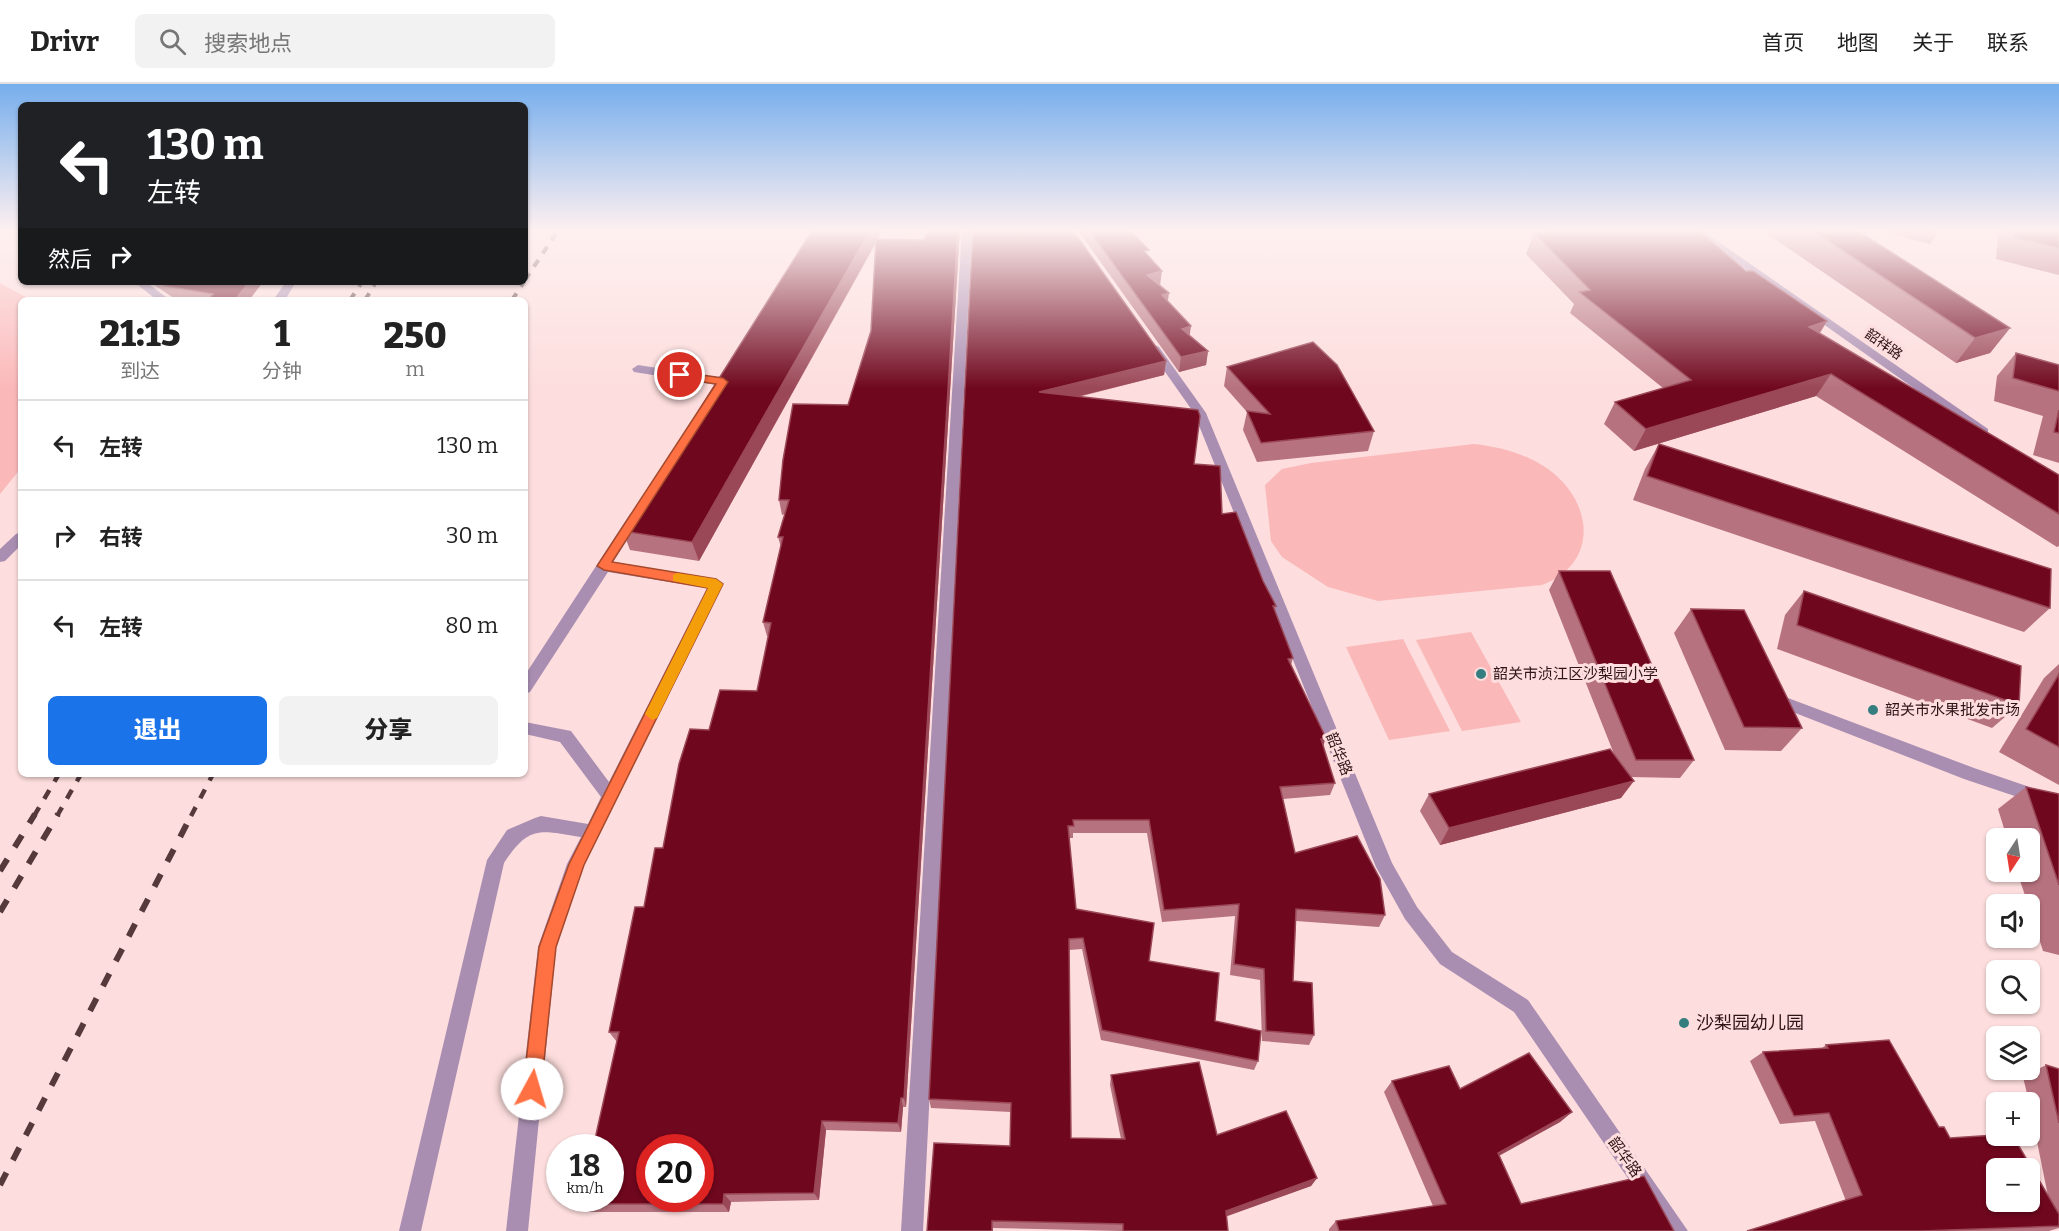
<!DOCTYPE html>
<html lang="zh">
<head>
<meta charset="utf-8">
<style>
	body { margin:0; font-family:Bitter,"Noto Sans SC",serif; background:#f2f2f2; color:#222; height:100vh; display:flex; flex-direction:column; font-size:22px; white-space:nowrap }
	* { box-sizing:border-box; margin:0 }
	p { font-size:20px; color:#767676 }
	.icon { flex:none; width:33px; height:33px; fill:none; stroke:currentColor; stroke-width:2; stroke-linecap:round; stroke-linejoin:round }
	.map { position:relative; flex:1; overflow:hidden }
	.panel { position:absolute; left:18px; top:213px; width:510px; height:480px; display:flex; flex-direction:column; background:#fff; border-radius:9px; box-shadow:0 2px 4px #0004 }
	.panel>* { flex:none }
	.banner { position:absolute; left:18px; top:18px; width:510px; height:183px; border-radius:9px; box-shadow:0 2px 4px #0004; background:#202124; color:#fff; overflow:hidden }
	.needle { width:39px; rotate:192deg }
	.controls { position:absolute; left:1986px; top:744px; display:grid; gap:12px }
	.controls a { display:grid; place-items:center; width:54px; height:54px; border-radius:9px; background:#fff; box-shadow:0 2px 4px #0004; font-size:30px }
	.speed { position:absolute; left:546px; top:1050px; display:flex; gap:12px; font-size:30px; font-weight:700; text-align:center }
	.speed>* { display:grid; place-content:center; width:78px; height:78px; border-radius:50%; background:#fff; box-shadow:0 2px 4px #0004; line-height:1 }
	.speed small { font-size:15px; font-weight:400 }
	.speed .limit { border:9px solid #d22; background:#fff; color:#111 }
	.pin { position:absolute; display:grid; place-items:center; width:51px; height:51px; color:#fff; margin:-26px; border:3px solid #fff; border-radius:50%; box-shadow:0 2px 6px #0007 }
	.me { position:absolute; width:66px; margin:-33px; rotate:6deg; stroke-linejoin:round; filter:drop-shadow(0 0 4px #0008) }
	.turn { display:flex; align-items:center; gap:21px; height:126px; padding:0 30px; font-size:27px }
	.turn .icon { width:78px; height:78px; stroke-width:2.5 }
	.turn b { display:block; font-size:42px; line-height:51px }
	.then { display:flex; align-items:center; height:57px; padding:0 30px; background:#0003; gap:12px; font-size:22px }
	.eta { display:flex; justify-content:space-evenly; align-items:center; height:102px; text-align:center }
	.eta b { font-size:36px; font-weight:800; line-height:42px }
	.button { display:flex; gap:12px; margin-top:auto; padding:12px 30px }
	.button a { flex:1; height:69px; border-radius:9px; background:#1a73e8; color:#fff; font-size:24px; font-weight:800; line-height:69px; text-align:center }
	.button a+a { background:#f2f2f2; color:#222 }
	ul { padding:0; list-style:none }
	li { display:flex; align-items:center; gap:18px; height:90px; padding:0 30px; border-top:2px solid #e0e0e0 }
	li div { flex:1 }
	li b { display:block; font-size:22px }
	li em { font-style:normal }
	header { display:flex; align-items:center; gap:36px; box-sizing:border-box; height:84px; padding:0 30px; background:#fff; border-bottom:2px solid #e0e0e0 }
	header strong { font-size:28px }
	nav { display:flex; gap:33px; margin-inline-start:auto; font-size:21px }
	.search { width:420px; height:54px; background:#f2f2f2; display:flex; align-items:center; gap:15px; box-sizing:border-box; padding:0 21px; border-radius:9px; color:#767676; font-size:22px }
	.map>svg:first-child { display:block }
	.green { fill:#fbb8b9 }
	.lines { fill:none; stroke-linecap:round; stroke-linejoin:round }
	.minor { fill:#a98eb2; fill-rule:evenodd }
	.rail-far2 { stroke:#55393b; stroke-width:4; stroke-dasharray:8 8; stroke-linecap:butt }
	.rail-far1 { stroke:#55393b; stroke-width:4.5; stroke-dasharray:10 10; stroke-linecap:butt }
	.rail { stroke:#55393b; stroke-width:6; stroke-dasharray:14 14; stroke-linecap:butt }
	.wall { fill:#b6727e }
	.shaded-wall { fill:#9a4757 }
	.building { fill:#6f071e; stroke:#9a4757; stroke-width:1.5; fill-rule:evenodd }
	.route { fill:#ff7043; stroke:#a6492c; stroke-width:1.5 }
	.slow { fill:#f59e0b }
	.poi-dot { fill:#357e80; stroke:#fddddd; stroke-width:2 }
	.labels { text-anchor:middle; stroke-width:6; stroke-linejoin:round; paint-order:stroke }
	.far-street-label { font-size:14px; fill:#2f1416; stroke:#fddddd }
	.poi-label { font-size:15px; fill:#2f1416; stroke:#fddddd; text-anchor:start }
	.street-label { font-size:15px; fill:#2f1416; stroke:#fddddd }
	.near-poi-label { font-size:18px; fill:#2f1416; stroke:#fddddd; text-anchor:start }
</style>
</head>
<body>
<header>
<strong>Drivr</strong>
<div class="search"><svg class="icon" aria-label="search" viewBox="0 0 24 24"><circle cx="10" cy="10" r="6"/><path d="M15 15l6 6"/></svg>搜索地点</div>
<nav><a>首页</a><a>地图</a><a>关于</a><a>联系</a></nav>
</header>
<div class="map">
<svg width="2059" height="1147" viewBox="0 0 2059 1147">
	<rect width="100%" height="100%" fill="#fddddd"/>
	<g class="green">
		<polygon points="0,199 31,216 21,216 21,384 0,410"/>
		<path d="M1474,360C1501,363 1526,370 1548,385C1593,417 1600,479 1542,501L1378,517L1328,503L1282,473L1271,457L1265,401L1282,385L1311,379Z"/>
		<polygon points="1471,548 1521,638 1462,647 1416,556"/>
		<polygon points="1403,555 1450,647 1389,656 1346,563"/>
	</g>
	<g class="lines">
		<g class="minor">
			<polygon points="962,145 972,145 923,1147 901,1147"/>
			<polygon points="1689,145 1700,145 1988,345 1988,351 1980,351"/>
			<polygon points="134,198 146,198 170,216 157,216"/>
			<polygon points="286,198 296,198 285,216 273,216"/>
			<polygon points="1155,261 1159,263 1206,329 1392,779 1417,823 1452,868 1528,916 1688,1147 1664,1147 1514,928 1440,880 1405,835 1376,783 1194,329 1149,265"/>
			<polygon points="638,281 723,294 729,298 723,302 634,288 632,285"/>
			<path d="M635,428L642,433L613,478L716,495L723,500L584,781L556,863L528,1147H506L538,863L567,780L581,753C539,746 529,741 504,779L421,1147H399L487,776L507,746L535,734L541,732L588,740L601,713L560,658L525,650V638L571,647L609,698L707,504L608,488L530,608L525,610V591L630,430Z"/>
			<polygon points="21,448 21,461 5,477 0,478 0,465 16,450"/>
			<polygon points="1775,609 1974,684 2059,713 2059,727 1964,695 1770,619 1767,615 1770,611"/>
		</g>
		<g class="rail-far2">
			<polyline points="525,196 559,145"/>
			<polyline points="350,216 362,198"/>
			<polyline points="365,216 376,198"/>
			<polyline points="512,216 524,198"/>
		</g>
		<g class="rail-far1">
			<polyline points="34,732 59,690"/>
			<polyline points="57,732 81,690"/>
			<polyline points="191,732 213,690"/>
		</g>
		<g class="rail">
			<polyline points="0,787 35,730"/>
			<polyline points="0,828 58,730"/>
			<polyline points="0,1101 192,730"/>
		</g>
	</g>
	<g class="wall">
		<polygon points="928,145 962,145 960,145 906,1023 903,1023 901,1048 826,1046 819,1116 731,1118 729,1128 590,1128 580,1120 617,958 609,948 644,823 663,764 709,646 757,607 768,552 767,552 763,538 781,463 778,453 785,430 782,431 779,416 848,321 871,247 876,159 699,477 630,466 623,447 877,155 924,156"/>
		<polygon points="973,145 1166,277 1164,291 1078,313 1194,380 1222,430 1263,497 1276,522 1275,527 1293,574 1291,581 1326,654 1323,662 1335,699 1330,711 1283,715 1295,769 1385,831 1379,843 1296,837 1293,897 1314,951 1309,961 1262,957 1260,896 1230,891 1235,832 1162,838 1147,749 1073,749 1073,754 1069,754 1076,825 1149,877 1258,977 1254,986 1101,956 1082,865 1069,866 1071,1054 1121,1055 1110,1001 1111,991 1217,1051 1317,1094 1311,1102 1226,1132 1228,1147 1120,1147 993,1144 993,1147 927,1147 1010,1062 1011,1028 931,1024 929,1015"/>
		<polygon points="1077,145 1129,145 1148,171 1168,218 1189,251 1208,267 1206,281 1179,288"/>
		<polygon points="1760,145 1855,145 2010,244 1990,269 1956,279"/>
		<polygon points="1874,145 1939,145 1938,148 1930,160"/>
		<polygon points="2001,145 2059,145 2059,191 1996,175 1998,152"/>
		<polygon points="1534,149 1746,187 1827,237 1820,249 2059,391 2059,462 2057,463 1816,312 1634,367 1604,340 1615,318 1663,304 1570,229 1574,220 1526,170"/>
		<polygon points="150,198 263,198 249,216 194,216 172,213"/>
		<polygon points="2016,269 2059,281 2059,379 2033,371 2043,332 1994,317 1997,292"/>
		<polygon points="1227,283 1374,347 1368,367 1257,378 1243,346 1247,328 1224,302"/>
		<polygon points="1659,360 2050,524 2024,548 1633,416 1645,385"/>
		<polygon points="1559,487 1694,676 1680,694 1631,693 1621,714 1440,761 1420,727 1429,710 1614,670 1549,506"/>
		<polygon points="1804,507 2019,621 1992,644 1777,565 1785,531"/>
		<polygon points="1691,525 1802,644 1781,667 1725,666 1674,549"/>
		<polygon points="2059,580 2059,701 1999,668 2044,594"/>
		<polygon points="2026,703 2059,710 2059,871 2043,867 2030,826 2030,820 2028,820 2017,788 2030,788 2030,754 2007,754 1998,725"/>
		<polygon points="1826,961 1939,1043 1950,1054 2048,1112 2030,1023 2030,1018 2029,1018 2023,993 2046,981 2059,985 2059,1144 2049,1147 1747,1147 1846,1117 1815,1037 1780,1040 1750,977 1763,968 1821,965"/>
		<polygon points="1392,997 1460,1005 1572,1028 1560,1038 1499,1072 1521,1120 1674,1147 1329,1147 1329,1145 1336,1137 1433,1122 1384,1008"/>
	</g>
	<g class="shaded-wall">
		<polygon points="871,145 883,145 699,477 692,458"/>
		<polygon points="958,145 962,145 960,145 906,1023 904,1014"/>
		<polygon points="1162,187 1160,201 1147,191"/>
		<polygon points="249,198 263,198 249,216 235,216"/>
		<polygon points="1169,209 1167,223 1162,211"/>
		<polygon points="1827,237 1814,258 1809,243"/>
		<polygon points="1191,242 1189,256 1182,245"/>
		<polygon points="2010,244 1990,269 1956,279 1975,254"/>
		<polygon points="1208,267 1206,281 1179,288 1181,273"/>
		<polygon points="1166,277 1164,291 1039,322 1039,308"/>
		<polygon points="1831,290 1816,312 1634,367 1646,345"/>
		<polygon points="1326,654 1321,667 1321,655"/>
		<polygon points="1634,697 1621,714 1440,761 1449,744"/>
		<polygon points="901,1014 903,1023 901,1048 898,1039"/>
		<polygon points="1572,1028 1560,1038 1487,1078 1498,1069"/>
		<polygon points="822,1037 826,1046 819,1116 814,1109"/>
		<polygon points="1317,1094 1311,1102 1222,1134 1226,1127"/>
		<polygon points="724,1110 731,1118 729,1128 723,1120"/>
	</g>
	<g class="building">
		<polygon points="813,145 871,145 692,458 623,447"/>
		<path d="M928,145H958L904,1014H901L898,1039L822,1037L814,1109L724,1110L723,1120H580L582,1114H610V1064H593L619,948H609L635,823H644L655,764H663L679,680L690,645L709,646L720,606L757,607L771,539L763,538L783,453H778L789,416H779L783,376L793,320L848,321L871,247L876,155L924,156ZM650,1064H700V1114H650Z"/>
		<polygon points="973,145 1072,145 1166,277 1039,308 1198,326 1200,332 1194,380 1220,382 1222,430 1236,428 1263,497 1276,522 1273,522 1293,574 1288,575 1326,654 1321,655 1335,699 1280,703 1295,769 1357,752 1380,795 1385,831 1296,825 1293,897 1312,899 1314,951 1266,947 1264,885 1234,880 1239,820 1164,826 1149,736 1073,736 1074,742 1068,742 1076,825 1154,839 1149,877 1219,889 1215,937 1261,947 1258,977 1102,946 1083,854 1069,855 1071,1054 1125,1055 1111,991 1199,978 1217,1051 1286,1027 1317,1094 1226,1127 1228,1147 1123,1147 1123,1140 992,1137 992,1147 927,1147 934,1059 1010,1062 1011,1019 929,1015"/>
		<polygon points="1088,145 1129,145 1149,166 1144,167 1162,187 1147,191 1169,209 1162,211 1191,242 1182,245 1208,267 1181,273"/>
		<polygon points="1567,145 1697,145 1746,187 1753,187 1827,237 1809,243 2059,391 2059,430 1831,290 1646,345 1615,318 1691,296 1579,208 1590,206 1534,149"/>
		<polygon points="1810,145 1855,145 2010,244 1975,254"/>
		<polygon points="1924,145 1939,145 1938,148"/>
		<polygon points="2014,145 2059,145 2059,164 2013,153"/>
		<polygon points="158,198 249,198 235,216 208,216 213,210 165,202"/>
		<polygon points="1313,258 1337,281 1374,347 1261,359 1247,327 1270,330 1227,283"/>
		<polygon points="2016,269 2059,281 2059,307 2013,294"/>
		<polygon points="2059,326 2059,349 2054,348"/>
		<polygon points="1659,360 2051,485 2050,524 1647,392"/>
		<polygon points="1559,487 1610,487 1694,676 1636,676"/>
		<polygon points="1804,507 2021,582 2019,621 1797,541"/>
		<polygon points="1691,525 1744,526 1802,644 1744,643"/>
		<polygon points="2059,590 2059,663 2026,645"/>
		<polygon points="1610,665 1634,697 1449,744 1429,710"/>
		<polygon points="2026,703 2059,710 2059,801"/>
		<path d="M1889,956L1939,1043H1944L1950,1054L1996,1051L2013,1052L2059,1130V1142L1920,1147H1747L1862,1111L1829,1029L1794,1032L1763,968L1828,964L1826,961ZM1996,1084H2030V1118H1996Z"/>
		<polygon points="1529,969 1572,1028 1498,1069 1521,1120 1644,1092 1674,1147 1339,1147 1336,1137 1446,1120 1392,997 1449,982 1460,1005"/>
		<polygon points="2046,981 2059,985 2059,1039"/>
	</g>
	<linearGradient id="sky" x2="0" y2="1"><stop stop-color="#76aeed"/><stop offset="0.48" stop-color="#fef0f0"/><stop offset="1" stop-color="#fef0f0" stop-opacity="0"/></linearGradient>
	<rect width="2059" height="305" fill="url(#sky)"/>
	<polygon class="route" points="680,288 723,294 728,298 612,478 716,495 723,500 584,781 556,863 541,1005 538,1011 532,1014 526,1011 523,1005 539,863 569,780 708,504 604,486 597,482 716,300 677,294 675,291"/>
	<polygon class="slow" points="677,489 716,495 723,500 657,634 652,636 645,630 708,504 673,497 673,491"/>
	<g class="poi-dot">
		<circle cx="1481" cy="590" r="6"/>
		<circle cx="1873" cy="626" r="6"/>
		<circle cx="1684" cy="939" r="6"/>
	</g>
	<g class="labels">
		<g class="far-street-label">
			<text transform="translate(1884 260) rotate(35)" y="5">韶祥路</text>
		</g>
		<g class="poi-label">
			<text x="1493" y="595">韶关市浈江区沙梨园小学</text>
			<text x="1885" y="631">韶关市水果批发市场</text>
		</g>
		<g class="street-label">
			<text transform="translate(1339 670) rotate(68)" y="5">韶华路</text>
			<text transform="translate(1625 1073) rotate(55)" y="5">韶华路</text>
		</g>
		<g class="near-poi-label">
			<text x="1696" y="945">沙梨园幼儿园</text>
		</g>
	</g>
</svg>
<div class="controls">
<a><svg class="needle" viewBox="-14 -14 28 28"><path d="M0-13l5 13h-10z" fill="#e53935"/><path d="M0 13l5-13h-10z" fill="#767676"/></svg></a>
<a><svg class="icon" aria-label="sound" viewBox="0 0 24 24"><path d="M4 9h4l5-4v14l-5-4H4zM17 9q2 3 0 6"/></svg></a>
<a><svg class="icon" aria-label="search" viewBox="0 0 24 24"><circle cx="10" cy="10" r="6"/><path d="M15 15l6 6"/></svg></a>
<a><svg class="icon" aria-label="layers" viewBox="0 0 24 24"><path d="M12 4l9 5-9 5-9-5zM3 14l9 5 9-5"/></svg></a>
<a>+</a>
<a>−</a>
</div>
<div class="speed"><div>18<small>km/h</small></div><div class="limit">20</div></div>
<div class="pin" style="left:680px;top:291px;background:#d93025"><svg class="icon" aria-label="arrive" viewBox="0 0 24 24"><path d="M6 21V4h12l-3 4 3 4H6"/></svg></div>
<svg class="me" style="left:532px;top:1005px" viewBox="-20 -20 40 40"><circle r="19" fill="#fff"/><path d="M0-13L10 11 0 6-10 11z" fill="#ff7043"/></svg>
<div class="banner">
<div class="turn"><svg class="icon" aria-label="left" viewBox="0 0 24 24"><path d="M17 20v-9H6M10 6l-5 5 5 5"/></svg><div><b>130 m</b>左转</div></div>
<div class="then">然后<svg class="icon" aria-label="right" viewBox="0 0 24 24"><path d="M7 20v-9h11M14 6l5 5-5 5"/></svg></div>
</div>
<section class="panel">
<div class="eta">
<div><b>21:15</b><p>到达</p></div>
<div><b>1</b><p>分钟</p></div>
<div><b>250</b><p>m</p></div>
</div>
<ul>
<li><svg class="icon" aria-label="left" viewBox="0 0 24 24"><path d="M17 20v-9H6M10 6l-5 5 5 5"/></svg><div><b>左转</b></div><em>130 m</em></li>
<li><svg class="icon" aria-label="right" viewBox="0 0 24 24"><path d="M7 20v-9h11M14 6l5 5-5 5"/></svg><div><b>右转</b></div><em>30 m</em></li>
<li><svg class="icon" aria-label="left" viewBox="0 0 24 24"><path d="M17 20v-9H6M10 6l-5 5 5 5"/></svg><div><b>左转</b></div><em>80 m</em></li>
</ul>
<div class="button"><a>退出</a><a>分享</a></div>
</section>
</div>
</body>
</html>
